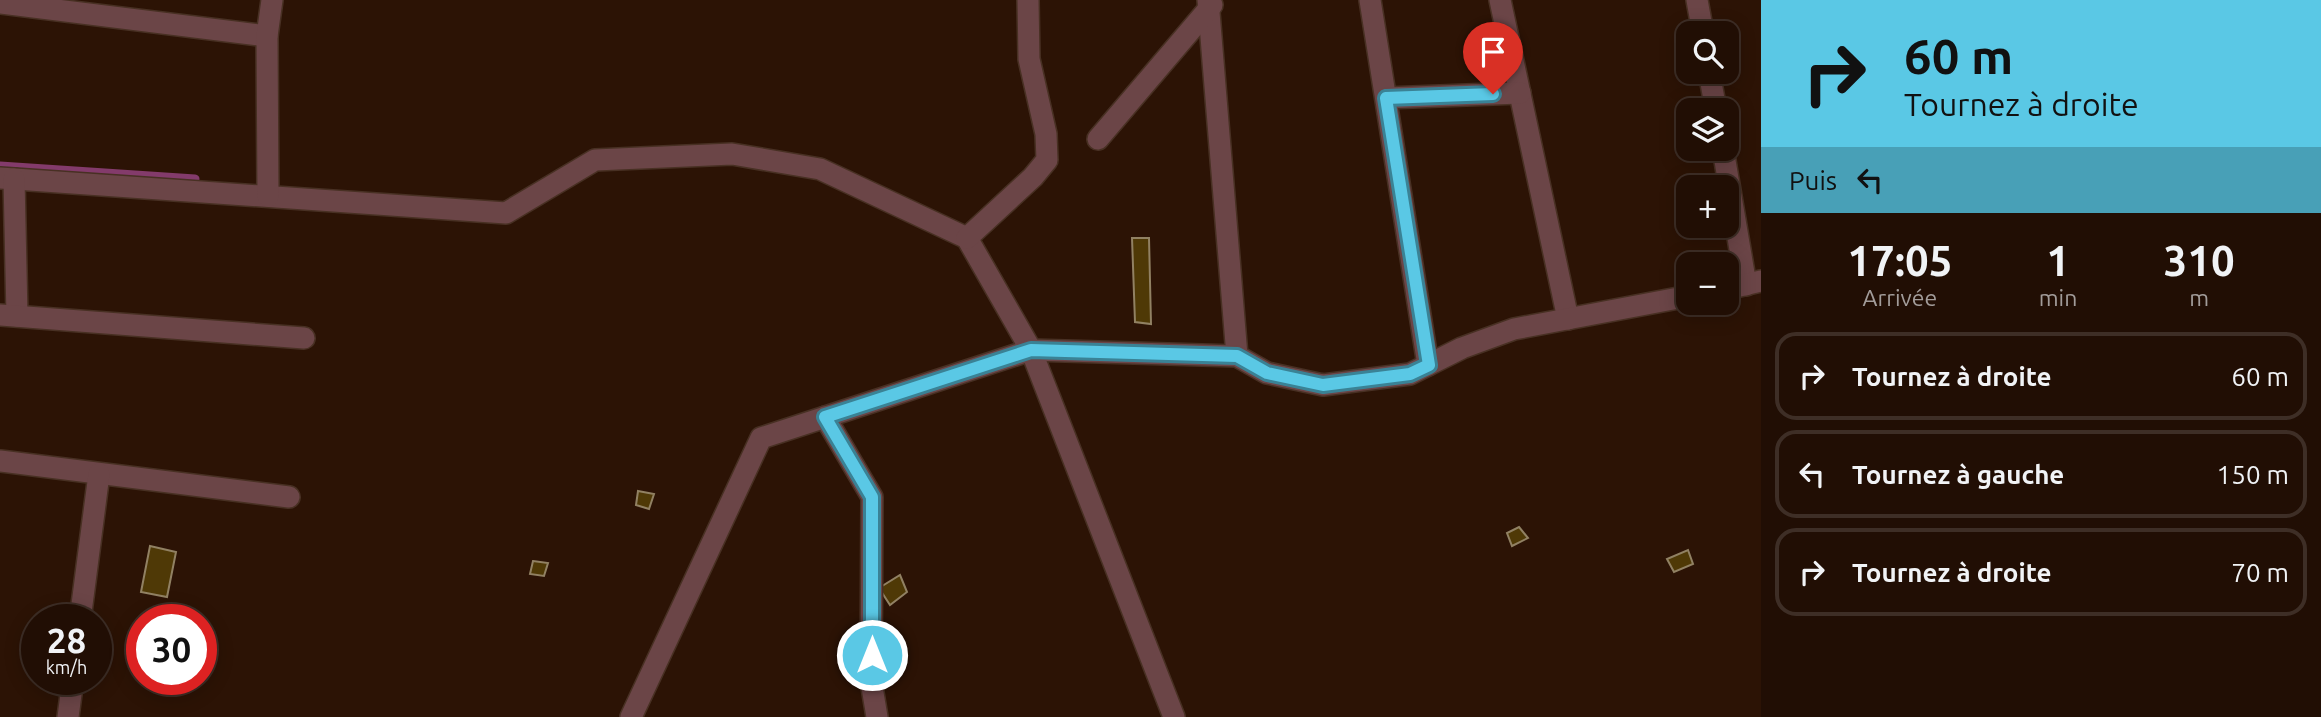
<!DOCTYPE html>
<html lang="fr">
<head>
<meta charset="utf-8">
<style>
	body { margin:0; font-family:Ubuntu,sans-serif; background:#29170e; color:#f1f3f6; height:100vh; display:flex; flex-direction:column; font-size:26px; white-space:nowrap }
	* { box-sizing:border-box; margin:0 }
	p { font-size:23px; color:#a29c9a }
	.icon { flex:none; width:38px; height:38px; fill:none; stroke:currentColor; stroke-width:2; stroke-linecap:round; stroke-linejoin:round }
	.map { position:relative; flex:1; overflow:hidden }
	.details { display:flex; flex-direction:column; background:#210e04; width:560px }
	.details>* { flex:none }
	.guide { background:#5ac8e5; color:#111; overflow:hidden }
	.controls { position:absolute; left:1676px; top:21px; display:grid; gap:14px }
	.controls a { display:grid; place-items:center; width:63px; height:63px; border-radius:14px; background:#210e04; box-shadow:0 4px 18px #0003,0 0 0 2px #3e2e26; font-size:35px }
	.speed { position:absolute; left:21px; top:604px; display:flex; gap:14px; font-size:35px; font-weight:700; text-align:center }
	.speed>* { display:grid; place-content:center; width:91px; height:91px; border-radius:50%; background:#210e04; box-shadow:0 4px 18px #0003,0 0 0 2px #3e2e26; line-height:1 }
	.speed small { font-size:18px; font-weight:400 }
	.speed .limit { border:10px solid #d22; background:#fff; color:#111 }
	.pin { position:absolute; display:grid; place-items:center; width:60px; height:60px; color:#fff; margin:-72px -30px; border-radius:50% 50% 50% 0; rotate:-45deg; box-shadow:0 0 7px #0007 }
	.pin .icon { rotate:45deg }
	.me { position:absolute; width:77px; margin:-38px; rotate:0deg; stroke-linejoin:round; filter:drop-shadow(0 0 5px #0008) }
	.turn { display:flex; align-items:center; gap:24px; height:147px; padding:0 28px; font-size:32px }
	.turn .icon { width:91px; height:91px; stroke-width:2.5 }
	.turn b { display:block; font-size:49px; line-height:60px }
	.then { display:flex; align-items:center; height:66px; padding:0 28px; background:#0003; gap:14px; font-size:26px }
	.eta { display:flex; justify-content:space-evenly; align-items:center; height:119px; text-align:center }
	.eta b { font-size:42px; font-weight:700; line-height:49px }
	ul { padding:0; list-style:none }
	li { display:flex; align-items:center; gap:21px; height:88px; margin:0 14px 10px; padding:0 14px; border:4px solid #3e2e26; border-radius:21px }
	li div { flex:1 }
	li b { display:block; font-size:26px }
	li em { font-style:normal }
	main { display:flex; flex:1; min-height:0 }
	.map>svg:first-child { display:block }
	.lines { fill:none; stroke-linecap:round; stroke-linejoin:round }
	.stream { stroke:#833b6b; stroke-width:9 }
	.building { fill:#4f3906; stroke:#918163; stroke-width:2 }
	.street-casing { stroke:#483023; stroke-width:24 }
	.street { stroke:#6b4547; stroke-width:21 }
	.route-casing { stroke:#3a8295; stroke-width:18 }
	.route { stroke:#5ac8e5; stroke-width:12 }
</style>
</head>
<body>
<main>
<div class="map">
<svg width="1761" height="717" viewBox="0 0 1761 717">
	<rect width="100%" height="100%" fill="#2c1305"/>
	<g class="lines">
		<polyline class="stream" points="0,166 195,179"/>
	</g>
	<g class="building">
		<polygon points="1132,238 1149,238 1151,324 1135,322"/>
		<polygon points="638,491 654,494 649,509 636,505"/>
		<polygon points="1519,527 1528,538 1512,546 1507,533"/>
		<polygon points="150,546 176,552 167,597 141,592"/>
		<polygon points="1688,550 1693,564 1674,572 1667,559"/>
		<polygon points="533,561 548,563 544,576 530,574"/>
		<polygon points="900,575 907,592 890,605 879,588"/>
	</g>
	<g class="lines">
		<defs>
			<g id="street">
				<polyline points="1208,0 1237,356"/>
				<polyline points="1370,0 1428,365"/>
				<polyline points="1500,0 1568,319"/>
				<polyline points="1697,0 1703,33"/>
				<polyline points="0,3 267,36"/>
				<polyline points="1709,72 1716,110"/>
				<polyline points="1386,98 1520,93"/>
				<polyline points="1098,139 1212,5"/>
				<polyline points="1723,149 1746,285"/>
				<polyline points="0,178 506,213 595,160 732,154 820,169 967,238 1031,350 1174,717"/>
				<polyline points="14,179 17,316"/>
				<polyline points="268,196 267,36 272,0"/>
				<polyline points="967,238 1033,177 1047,160 1046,134 1029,59 1028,0"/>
				<polyline points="1727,289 1761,281"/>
				<polyline points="0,315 304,338"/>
				<polyline points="825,417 872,497 871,681 877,717"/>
				<polyline points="0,461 289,497"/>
				<polyline points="80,620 99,474"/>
				<polyline points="68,717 73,679"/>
				<polyline points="631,717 761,438 1031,350 1237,356 1267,373 1323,385 1410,374 1462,348 1514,329 1689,296"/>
			</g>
		</defs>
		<use href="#street" class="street-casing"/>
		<use href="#street" class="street"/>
	</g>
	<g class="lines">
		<defs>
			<polyline id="route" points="872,655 872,497 825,417 1031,350 1237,356 1267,373 1323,385 1410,374 1429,365 1386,98 1493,94"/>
		</defs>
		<use href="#route" class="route-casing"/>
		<use href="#route" class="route"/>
	</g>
</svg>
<div class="controls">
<a><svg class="icon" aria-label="search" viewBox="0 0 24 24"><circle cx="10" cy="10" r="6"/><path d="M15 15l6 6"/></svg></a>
<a><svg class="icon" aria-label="layers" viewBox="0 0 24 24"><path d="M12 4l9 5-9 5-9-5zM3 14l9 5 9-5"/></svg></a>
<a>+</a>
<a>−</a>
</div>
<div class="speed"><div>28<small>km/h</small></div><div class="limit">30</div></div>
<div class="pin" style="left:1493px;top:94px;background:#d93025"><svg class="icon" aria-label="arrive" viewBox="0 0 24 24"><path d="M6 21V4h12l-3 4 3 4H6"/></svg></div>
<svg class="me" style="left:872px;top:655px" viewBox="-20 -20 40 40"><circle r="17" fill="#5ac8e5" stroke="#fff" stroke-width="3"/><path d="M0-11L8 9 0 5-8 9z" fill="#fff"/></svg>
</div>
<section class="details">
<div class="guide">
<div class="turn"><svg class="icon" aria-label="right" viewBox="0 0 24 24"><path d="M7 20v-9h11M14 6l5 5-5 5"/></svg><div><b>60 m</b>Tournez à droite</div></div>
<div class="then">Puis<svg class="icon" aria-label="left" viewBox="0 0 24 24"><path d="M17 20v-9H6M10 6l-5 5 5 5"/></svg></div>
</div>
<div class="eta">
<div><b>17:05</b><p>Arrivée</p></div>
<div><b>1</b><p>min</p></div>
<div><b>310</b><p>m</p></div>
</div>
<ul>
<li><svg class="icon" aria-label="right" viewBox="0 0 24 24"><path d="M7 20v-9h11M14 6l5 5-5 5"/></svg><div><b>Tournez à droite</b></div><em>60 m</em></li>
<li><svg class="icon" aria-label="left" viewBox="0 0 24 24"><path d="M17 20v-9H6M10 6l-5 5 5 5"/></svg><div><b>Tournez à gauche</b></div><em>150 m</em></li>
<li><svg class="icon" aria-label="right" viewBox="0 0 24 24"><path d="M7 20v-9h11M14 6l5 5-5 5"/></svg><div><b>Tournez à droite</b></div><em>70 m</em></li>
</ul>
</section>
</main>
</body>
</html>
